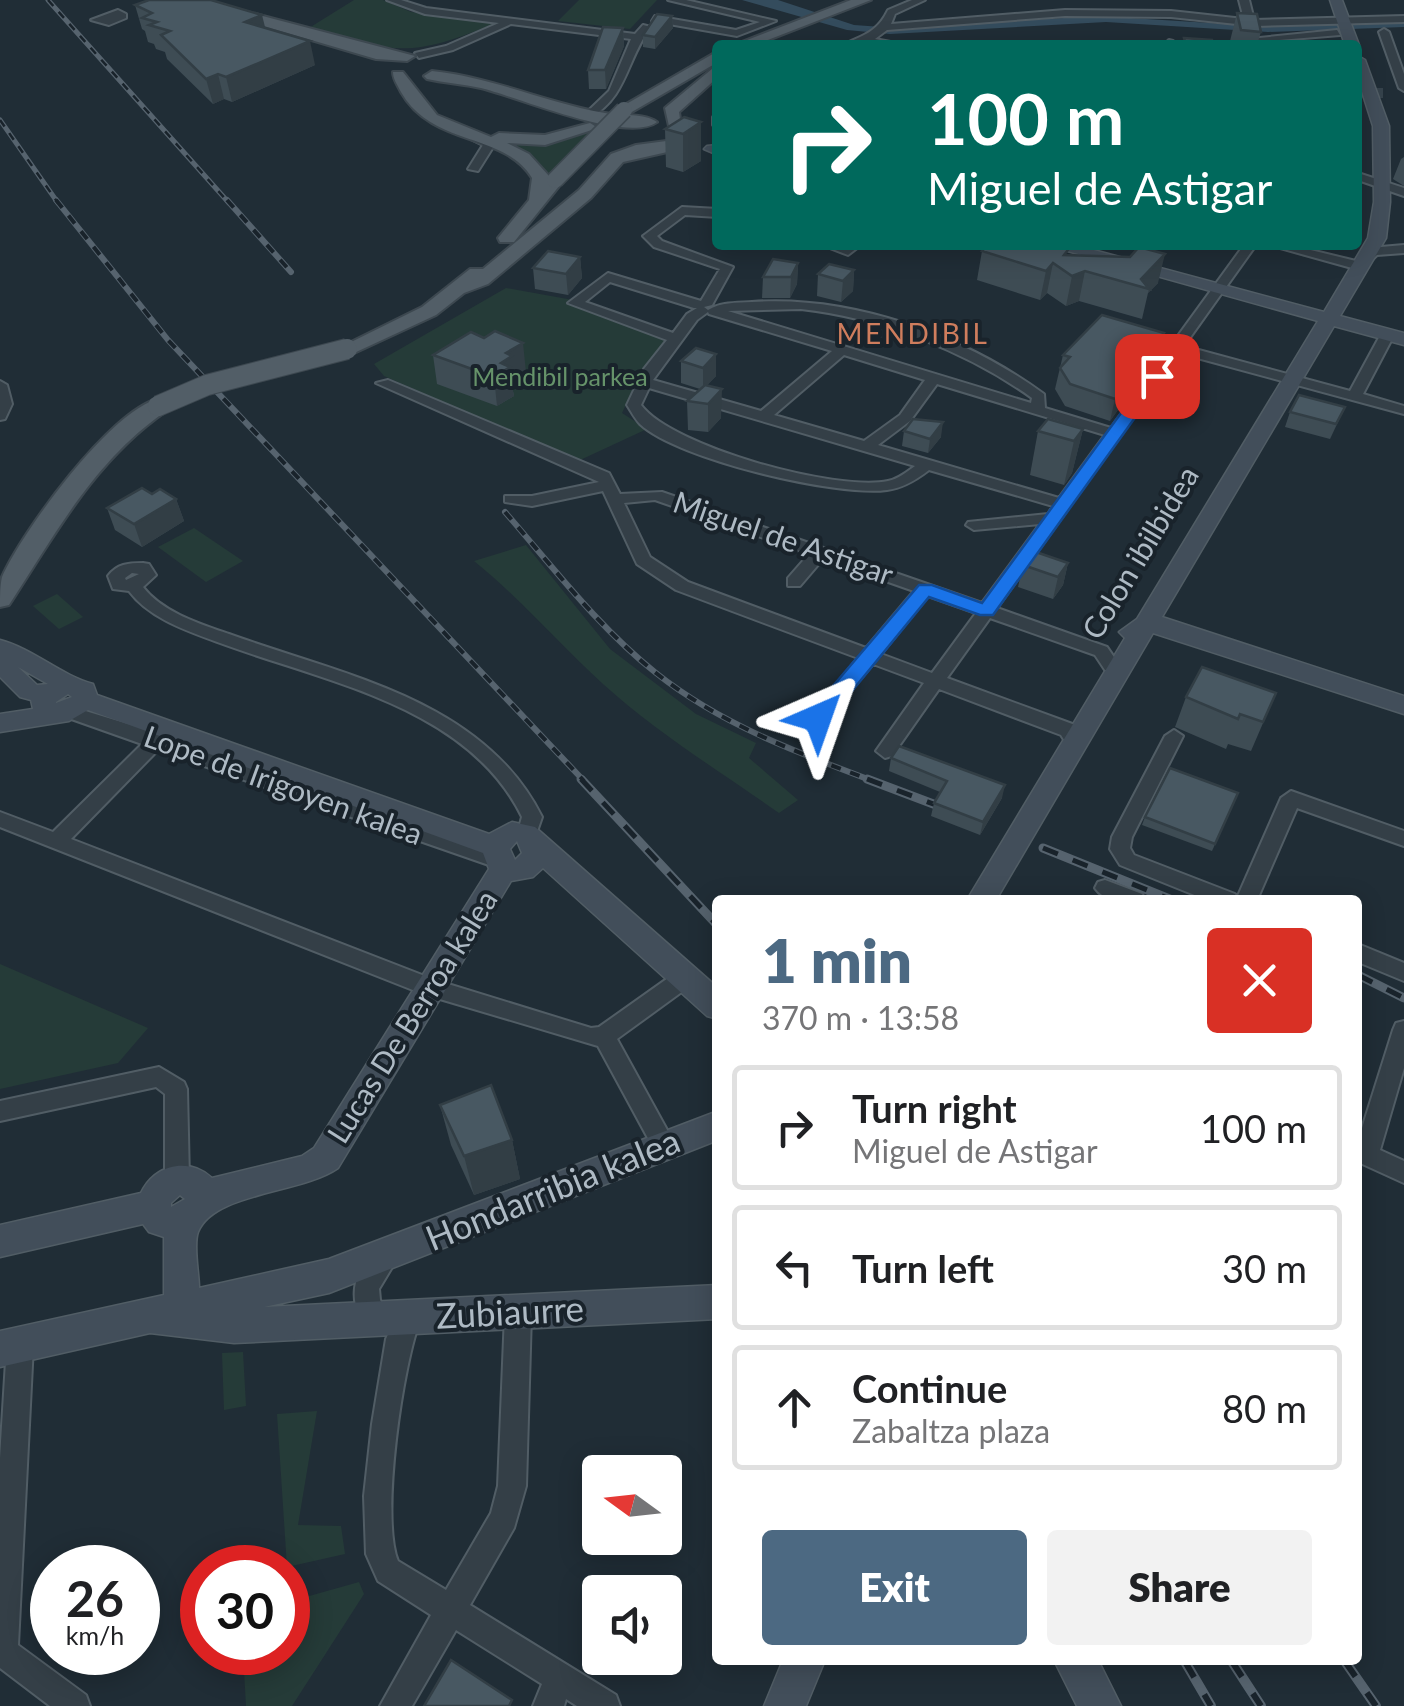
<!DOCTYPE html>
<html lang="en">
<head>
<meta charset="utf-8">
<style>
	body { margin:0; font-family:Lato,sans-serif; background:#f2f2f2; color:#202124; height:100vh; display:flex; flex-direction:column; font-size:38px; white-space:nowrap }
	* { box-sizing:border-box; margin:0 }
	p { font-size:32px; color:#757577 }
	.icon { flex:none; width:55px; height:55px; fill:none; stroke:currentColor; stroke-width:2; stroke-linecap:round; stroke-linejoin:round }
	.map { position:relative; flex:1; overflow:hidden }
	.side { position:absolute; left:712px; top:895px; width:650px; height:770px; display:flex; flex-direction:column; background:#fff; border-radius:10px; box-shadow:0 5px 25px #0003 }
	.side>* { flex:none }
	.banner { position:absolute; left:712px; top:40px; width:650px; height:210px; border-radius:10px; box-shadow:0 5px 25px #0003; background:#00695c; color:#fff; overflow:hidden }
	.needle { width:65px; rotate:285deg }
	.fabs { position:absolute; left:582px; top:1455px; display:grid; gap:20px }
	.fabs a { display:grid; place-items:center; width:100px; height:100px; border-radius:10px; background:#fff; box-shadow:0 5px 25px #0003; font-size:50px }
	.speed { position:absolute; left:30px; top:1545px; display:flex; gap:20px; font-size:50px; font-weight:700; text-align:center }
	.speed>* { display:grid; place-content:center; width:130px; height:130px; border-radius:50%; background:#fff; box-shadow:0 5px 25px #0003; line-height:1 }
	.speed small { font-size:25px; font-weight:400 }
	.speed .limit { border:15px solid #d22; background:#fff; color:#111 }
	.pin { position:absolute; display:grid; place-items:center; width:85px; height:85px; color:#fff; margin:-42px; border-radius:20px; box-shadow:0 5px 15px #0006 }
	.me { position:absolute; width:110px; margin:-55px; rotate:43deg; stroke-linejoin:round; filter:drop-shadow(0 0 8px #0008) }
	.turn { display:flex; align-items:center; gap:35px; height:210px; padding:0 50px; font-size:45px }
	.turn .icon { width:130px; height:130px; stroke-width:2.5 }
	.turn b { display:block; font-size:70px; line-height:85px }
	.round { display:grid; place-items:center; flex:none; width:105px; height:105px; border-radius:10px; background:#f2f2f2 }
	.headline { display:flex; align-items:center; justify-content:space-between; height:170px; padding:0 50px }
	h1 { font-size:60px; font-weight:800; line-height:75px; color:#4c6982 }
	.button { display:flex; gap:20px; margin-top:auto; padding:20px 50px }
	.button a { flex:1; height:115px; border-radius:10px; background:#4c6982; color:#fff; font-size:40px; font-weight:800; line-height:115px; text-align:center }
	.button a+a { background:#f2f2f2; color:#202124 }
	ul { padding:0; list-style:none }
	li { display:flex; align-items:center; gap:30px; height:125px; margin:0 20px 15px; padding:0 30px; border:5px solid #e0e0e0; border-radius:10px }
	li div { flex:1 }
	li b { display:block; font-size:38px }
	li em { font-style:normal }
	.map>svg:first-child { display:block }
	.green { fill:#253b38 }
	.water { fill:#344c5d }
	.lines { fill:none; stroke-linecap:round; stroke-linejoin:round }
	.street-tunnel { stroke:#35424b; stroke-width:10; stroke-dasharray:10 5; stroke-linecap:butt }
	.street-casing { stroke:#515d65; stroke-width:4 }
	.secondary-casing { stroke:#515d65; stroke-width:3 }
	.primary-casing { stroke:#3d4850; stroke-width:4 }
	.street { fill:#343f47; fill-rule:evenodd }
	.secondary { fill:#424e5a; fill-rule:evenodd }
	.primary { fill:#525e67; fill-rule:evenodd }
	.rail-far3-casing { stroke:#56636e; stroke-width:5 }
	.rail-far2-casing { stroke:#56636e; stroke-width:6 }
	.rail-far1-casing { stroke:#56636e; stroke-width:9 }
	.rail-casing { stroke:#56636e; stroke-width:10 }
	.rail-far3 { stroke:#19232b; stroke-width:2.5; stroke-dasharray:8; stroke-linecap:butt }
	.rail-far2 { stroke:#19232b; stroke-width:4; stroke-dasharray:10; stroke-linecap:butt }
	.rail-far1 { stroke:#19232b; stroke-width:5; stroke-dasharray:16; stroke-linecap:butt }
	.rail { stroke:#19232b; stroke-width:6; stroke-dasharray:20; stroke-linecap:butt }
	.primary-bridge-far1-casing { stroke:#3d4850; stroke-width:19; stroke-linecap:butt }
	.primary-bridge-casing { stroke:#3d4850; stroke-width:22; stroke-linecap:butt }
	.primary-bridge-far1 { stroke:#525e67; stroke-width:16 }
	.primary-bridge { stroke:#525e67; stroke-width:20 }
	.wall { fill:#3e4c54 }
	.shaded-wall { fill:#323e45 }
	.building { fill:#485862; stroke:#323e45; stroke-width:2.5 }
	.route { fill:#1a73e8; stroke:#114b97; stroke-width:2.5 }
	.labels { text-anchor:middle; stroke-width:8; stroke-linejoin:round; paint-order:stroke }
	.far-park-label { font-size:25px; fill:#66936a; stroke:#19232b }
	.far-neighbourhood-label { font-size:28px; letter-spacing:2.5px; fill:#cf7d5d; stroke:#19232b }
	.street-label { font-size:30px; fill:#aebac4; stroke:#19232b }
	.near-street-label { font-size:35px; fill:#aebac4; stroke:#19232b }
</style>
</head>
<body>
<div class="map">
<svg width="1404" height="1706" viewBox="0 0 1404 1706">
	<rect width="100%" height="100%" fill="#202d36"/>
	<g class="green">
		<path d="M354,0H383L411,12L498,22C412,58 397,54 309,28Z"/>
		<polygon points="579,0 657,0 630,29 558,21"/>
		<polygon points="593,130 546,181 502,142 563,140"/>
		<polygon points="506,288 573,300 668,337 644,367 622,413 647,429 578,461 384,376 374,364"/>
		<polygon points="194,528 243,561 206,582 158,547"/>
		<path d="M526,545L610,649L696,714L756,743L749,758L798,800L779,813C721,772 657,733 603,684C559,644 521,599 474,561Z"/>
		<polygon points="57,594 83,617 59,629 33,606"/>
		<polygon points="0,964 148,1028 118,1063 0,1089"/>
		<polygon points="243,1352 246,1406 224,1410 222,1353"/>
		<polygon points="317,1411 298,1525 341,1526 345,1554 287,1567 277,1414"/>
		<polygon points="359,1582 364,1594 292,1706 246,1706 243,1653 288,1652 288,1602"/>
	</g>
	<polygon class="water" points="742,0 778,0 854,25 896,28 1098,16 1259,26 1404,22 1404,27 1268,32 1106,22 890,34 847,30"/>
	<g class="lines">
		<polyline class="street-tunnel" points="1358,93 1388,93"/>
		<defs>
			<g id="street">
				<path d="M387,0H401L426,8L635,34L643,25L651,27C627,57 627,99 590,117L585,114L609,91L631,39L511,24L453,50L419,58L415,53L446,46L499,23L425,14Z"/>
				<polygon points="668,0 686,0 776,21 737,36 652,21 655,16 736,30 760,22"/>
				<path d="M912,0H925L895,14L891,24L1065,10L1171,11L1244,19L1239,0H1249L1254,20L1404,16V22L1256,26L1258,33L1253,36L1248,33L1246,25L1171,17L1065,16L887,30L875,39L906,45H843C863,35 877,33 888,10Z"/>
				<polygon points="118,10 126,14 126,18 109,25 91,20"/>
				<polygon points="1384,29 1389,32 1404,74 1404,91 1399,88 1379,32"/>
				<polygon points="1337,30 1340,35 1254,42 1249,39"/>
				<polygon points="1169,40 1173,41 1174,45 1164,45"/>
				<polygon points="718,114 718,128 713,125 713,117"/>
				<polygon points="465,132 473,132 495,144 478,171 468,169 483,145 465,136"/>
				<polygon points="1358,173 1404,188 1404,196 1358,180"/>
				<path d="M682,207L718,209V217L685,215L657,236L662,241L733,267L712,305L704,307L708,310C721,302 735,303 752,302C852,295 963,335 1044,394L1045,408L1111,428L1244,245H1256L1184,346L1350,391L1382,332H1392L1394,335L1363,394L1404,406V414L1179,353L997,608L1107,647L1120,666L1117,670H1105L1095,655L990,618L947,678L1075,725L1084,741L1082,746H1068L1061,735L939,689L892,756L885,758L876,751L924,683L873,664L824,722H812L809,718L812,714L858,658L676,590L637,564L603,491L532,506L505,502V496H532L599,482L376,383L388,380L609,473L620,494L662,492L982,603L1040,524L974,530L966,525L968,522L1048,514L1053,506L929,470C916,480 903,488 887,490C837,497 677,459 640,424C635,419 631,411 627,405L644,369L667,340L568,303L608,273L701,301L720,269L654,247L643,236ZM610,282L694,308H697L687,314L673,333L585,302ZM801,309C881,318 966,351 1032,398L1031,403L728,311ZM708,312L709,314L832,351L761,411L653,380L697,320ZM844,355L925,380L900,415L864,441L774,415ZM937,384L1105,435L1059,498L878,445L910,421ZM649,388L915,466C907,472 898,479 888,481C837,492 672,447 641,405ZM655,500L809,554L788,578V586H800L823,559L914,591L866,648L688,582L650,557L624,503ZM928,596L976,613L932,673L881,654Z"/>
				<polygon points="822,245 861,245 848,255"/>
				<polygon points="1269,245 1290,245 1356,261 1369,248 1404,245 1404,253 1377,255 1366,265 1352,268"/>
				<polygon points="0,381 7,385 12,404 5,419 0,420"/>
				<path d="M143,563L149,564L156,575L143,587C162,612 200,624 229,634C342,675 483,699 542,817L534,840H520L517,835L522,817C468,706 325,682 220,643C188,631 150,619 129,591L113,589L108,576C117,564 128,563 143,563ZM132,573L139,574L126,580L125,578Z"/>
				<polygon points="69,706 164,735 503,855 506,860 503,865 489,865 158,750 71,839 435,980 591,1028 599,1027 678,971 686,968 694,971 697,977 694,983 617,1039 672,1139 676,1146 672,1153 664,1157 656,1153 598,1046 423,994 0,827 0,812 53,832 142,744 63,716 60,712 63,708"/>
				<polygon points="1174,730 1183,736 1132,837 1130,848 1134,855 1235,894 1237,898 1281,798 1291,791 1404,831 1404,846 1297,808 1257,900 1207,900 1120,865 1110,849 1112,837 1165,736"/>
				<path d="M1105,880L1142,894L1145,900C1128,900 1106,904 1095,888L1098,882Z"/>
				<polygon points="1358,944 1404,963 1404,981 1358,962"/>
				<polygon points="1404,1021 1404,1068 1380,1150 1404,1161 1404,1183 1358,1162 1358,1141 1393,1030 1396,1023"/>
				<polygon points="159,1067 184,1082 187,1089 189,1180 186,1188 177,1191 168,1188 165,1180 165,1094 156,1087 0,1121 0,1101"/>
				<path d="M384,1247L393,1251L397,1259L379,1289L380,1300L392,1319L388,1328L379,1332C342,1317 350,1261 384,1247Z"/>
				<path d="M518,1302L527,1305L531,1314L526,1486L514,1528L470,1605L616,1695L620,1706H577L566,1699L564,1706H533L542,1684L456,1630L412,1706H380L431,1615L378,1581L366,1554L364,1496L372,1424L386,1339L399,1309L408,1305L417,1309L421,1318C403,1361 380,1519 398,1561L446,1590L491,1513L498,1486L505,1314L509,1305Z"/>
				<polygon points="20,1332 29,1336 33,1345 18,1645 86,1695 90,1706 50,1706 0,1668 0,1458 7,1345 11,1336"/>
			</g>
			<g id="secondary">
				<polygon points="1330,0 1342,0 1359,45 1358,47 1345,45"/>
				<polygon points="1358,56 1365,60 1389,126 1390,202 1386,238 1340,316 1404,333 1404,345 1334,326 1162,617 1404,696 1404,714 1153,633 996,900 967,900 1125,638 1119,632 1137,619 1318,321 1046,245 1075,245 1324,312 1368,238 1374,202 1373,126 1358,79"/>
				<polygon points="718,145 718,155 704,149 707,146"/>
				<path d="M0,640C34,649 60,675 93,684L97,695L489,834L512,822L535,827L718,988V1019L707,1016L543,868L533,877L511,881L338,1168C301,1194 214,1192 198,1232C193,1245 199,1273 199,1288L329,1259L718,1111V1140L329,1293L264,1307L718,1285V1319L234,1343L150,1333L0,1367V1331L164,1295V1237L149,1232L143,1224L0,1257V1225L141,1193C155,1164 189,1157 212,1178L302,1156L314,1148L489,869L483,853L88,710L69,721L0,732V714L33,709L31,700L20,697L0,677ZM18,667L48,684L37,685ZM68,694L72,697L56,703V702ZM517,841L522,853L515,860L510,849ZM180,1195L185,1199L171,1207V1203Z"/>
				<polygon points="783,1660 825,1660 806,1706 764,1706"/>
				<polygon points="1054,1660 1098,1660 1121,1706 1077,1706"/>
			</g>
			<g id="primary">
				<polygon points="152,0 221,5 415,56 407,61 376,59 219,13"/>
				<polygon points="851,0 871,0 755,45 734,45"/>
				<polygon points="718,51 718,62 630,113 616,110"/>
				<polygon points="718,64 718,77 679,112 681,126 669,126 665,108"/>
				<path d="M432,71C492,77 546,103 605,113C621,116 645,113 657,122C627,144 518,97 481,88C463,84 445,83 427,79L424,76Z"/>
				<path d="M393,72H403L437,115L491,137L499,133L545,135L590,123L598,128L545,145L507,143L529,154L549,176L564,180L514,242H500L498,238L529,200L532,178C504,132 432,147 401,92C397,84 393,79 393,72Z"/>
				<polygon points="688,130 696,135 685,148 623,162 591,198 488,284 464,293 436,315 354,353 340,353 337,349 422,307 470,269 483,269 579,190 611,154 636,145 674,140"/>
				<path d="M158,399L166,401V411C94,461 56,533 9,605L0,607C0,597 0,585 2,577C22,532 110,411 158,399Z"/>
			</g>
		</defs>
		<use href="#street" class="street-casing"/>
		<use href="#secondary" class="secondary-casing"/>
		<use href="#primary" class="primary-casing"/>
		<use href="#street" class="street"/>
		<use href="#secondary" class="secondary"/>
		<use href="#primary" class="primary"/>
		<defs>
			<g id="rail-far3">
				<polyline points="48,0 229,203"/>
				<polyline points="0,120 58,203"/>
			</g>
			<g id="rail-far2">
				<polyline points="56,200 168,340 584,781"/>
				<polyline points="227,200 291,272"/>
				<path d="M505,512C553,567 598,627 656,673C720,724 798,753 873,781"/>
			</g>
			<g id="rail-far1">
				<polyline points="581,779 718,926"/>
				<polyline points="867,779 936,805"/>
				<polyline points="1043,848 1172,900"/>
				<polyline points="1358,975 1404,998"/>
			</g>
			<g id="rail">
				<polyline points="1184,1660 1211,1706"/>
				<polyline points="1231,1660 1261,1706"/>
				<polyline points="1344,1660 1376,1706"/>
			</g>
		</defs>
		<use href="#rail-far3" class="rail-far3-casing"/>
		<use href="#rail-far2" class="rail-far2-casing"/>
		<use href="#rail-far1" class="rail-far1-casing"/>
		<use href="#rail" class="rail-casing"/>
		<use href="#rail-far3" class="rail-far3"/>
		<use href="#rail-far2" class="rail-far2"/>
		<use href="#rail-far1" class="rail-far1"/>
		<use href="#rail" class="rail"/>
		<defs>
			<polyline id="primary-bridge-far1" points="555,180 624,110"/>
			<polyline id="primary-bridge" points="158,406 207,385 347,349"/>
		</defs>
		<use href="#primary-bridge-far1" class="primary-bridge-far1-casing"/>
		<use href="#primary-bridge" class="primary-bridge-casing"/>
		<use href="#primary-bridge-far1" class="primary-bridge-far1"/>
		<use href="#primary-bridge" class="primary-bridge"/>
	</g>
	<g class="wall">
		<polygon points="135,5 265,28 315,65 232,102 224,99 213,104 167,59 165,52 156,49 154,44 148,42 145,31 142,29"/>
		<polygon points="1237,13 1261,32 1257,45 1229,45"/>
		<polygon points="672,16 673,28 655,49 643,47 643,35"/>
		<polygon points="623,28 624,46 606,89 589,89 588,70"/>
		<polygon points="701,122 701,161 683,172 666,167 665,129"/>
		<polygon points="1404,157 1404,186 1393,179 1401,159"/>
		<polygon points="982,251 1069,255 1158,283 1148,293 1142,319 1079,301 1066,306 1047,293 1040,300 977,280"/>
		<polygon points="580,257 582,278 568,295 535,289 533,268"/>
		<polygon points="798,263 797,284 790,298 762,298 763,277"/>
		<polygon points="854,270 853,291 841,302 817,296 818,274"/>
		<polygon points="716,354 716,376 707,385 721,418 708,432 688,430 687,401 700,389 681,383 681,361"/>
		<polygon points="1158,354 1110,421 1065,406 1055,389 1063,355"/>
		<polygon points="433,355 526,372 515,379 515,384 512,386 514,396 497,406 437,384"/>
		<polygon points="1345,407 1330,439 1285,427 1290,412"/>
		<polygon points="1083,429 1072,473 1064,485 1030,475 1038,431"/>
		<polygon points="904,431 941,437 928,453 902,446"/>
		<polygon points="176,499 184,521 142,547 115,530 107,508"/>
		<polygon points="1068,563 1063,585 1053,599 1018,587 1023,565"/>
		<polygon points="1276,693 1251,751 1228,744 1226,749 1175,727 1186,697"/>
		<polygon points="891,758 1002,798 980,835 931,816 934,803 940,792 889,771"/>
		<polygon points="1238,793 1212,851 1142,825 1145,817"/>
		<polygon points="440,1105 512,1140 520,1179 474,1195 451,1145"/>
	</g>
	<g class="shaded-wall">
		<polygon points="262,15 268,39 245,22"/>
		<polygon points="672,16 673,28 655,49 655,37"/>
		<polygon points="623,28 624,46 606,89 605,70"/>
		<polygon points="310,41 315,65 232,102 226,77"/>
		<polygon points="218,74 224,99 213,104 206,79"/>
		<polygon points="701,122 701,161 683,172 683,134"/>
		<polygon points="1165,254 1158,283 1148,293 1149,289 1141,279"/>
		<polygon points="580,257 582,278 568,295 566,274"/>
		<polygon points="798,263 797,284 790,298 791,277"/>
		<polygon points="1053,263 1047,293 1040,300 1046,271"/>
		<polygon points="854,270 853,291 841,302 843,281"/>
		<polygon points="1085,271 1079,301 1066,306 1072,276"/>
		<polygon points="1164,333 1158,354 1110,421 1115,399"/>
		<polygon points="523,343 526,372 515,379 515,384 512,386 514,396 497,406 494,377 506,353"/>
		<polygon points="716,354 716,376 703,390 703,368"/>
		<polygon points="722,389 721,418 708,432 708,404"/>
		<polygon points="943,422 941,437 928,453 930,439"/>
		<polygon points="1083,429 1072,473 1064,485 1074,441"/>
		<polygon points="176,499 184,521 142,547 134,524"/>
		<polygon points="1068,563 1063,585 1053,599 1058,577"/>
		<polygon points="1005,785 1002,798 980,835 983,822"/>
		<polygon points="512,1140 520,1179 474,1195 464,1156"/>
	</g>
	<g class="building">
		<polygon points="149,0 211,0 262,15 245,22 310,41 226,77 218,74 206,79 161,35 170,31 149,25 157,22 142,18 152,13 135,5"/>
		<polygon points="1237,13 1257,14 1261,32 1241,30"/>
		<polygon points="657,14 672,16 655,37 643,35"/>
		<polygon points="603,27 623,28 605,70 588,70"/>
		<polygon points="1184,38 1212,40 1213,45 1186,45"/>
		<polygon points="684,117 701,122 683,134 665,129"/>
		<polygon points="988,245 1071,246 1064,255 1130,257 1139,247 1165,254 1141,279 1149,289 1085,271 1072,276 1053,263 1046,271 982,251"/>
		<polygon points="548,251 580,257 566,274 533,268"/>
		<polygon points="773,259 798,263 791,277 763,277"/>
		<polygon points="829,264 854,270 843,281 818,274"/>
		<polygon points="1102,315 1164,333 1115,399 1070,384 1060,368 1070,357 1063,355"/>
		<polygon points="495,331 523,343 506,353 512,356 501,363 510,367 494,377 433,355 471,332 484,338"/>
		<polygon points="696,348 716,354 703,368 681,361"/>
		<polygon points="705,385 722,389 708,404 687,401"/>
		<polygon points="1299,395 1345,407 1336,424 1290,412"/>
		<polygon points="913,419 943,422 930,439 904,431"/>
		<polygon points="1048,419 1083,429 1074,441 1038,431"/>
		<polygon points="142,488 152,494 160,489 176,499 134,524 107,508"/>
		<polygon points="1033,551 1068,563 1058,577 1023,565"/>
		<polygon points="1202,667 1276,693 1263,722 1240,714 1238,719 1186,697"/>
		<polygon points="899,746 1005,785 983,822 934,803 947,781 891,758"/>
		<polygon points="1170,768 1238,793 1215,844 1145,817"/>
		<polygon points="491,1085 512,1140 464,1156 440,1105"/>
		<polygon points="451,1660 512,1700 509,1706 424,1706"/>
	</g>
	<polygon class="route" points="1151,372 1165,376 993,615 980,615 929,597 825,724 810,724 810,713 919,585 932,585 982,603"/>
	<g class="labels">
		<g class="far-park-label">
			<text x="560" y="386">Mendibil parkea</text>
		</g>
		<g class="far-neighbourhood-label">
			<text x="913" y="344">MENDIBIL</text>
		</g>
		<g class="street-label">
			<text transform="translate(783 539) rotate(19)" y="10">Miguel de Astigar</text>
			<text transform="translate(1141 553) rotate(-59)" y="10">Colon ibilbidea</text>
			<text transform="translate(283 786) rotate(20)" y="10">Lope de Irigoyen kalea</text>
			<text transform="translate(413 1017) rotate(-58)" y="10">Lucas De Berroa kalea</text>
		</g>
		<g class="near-street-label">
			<text transform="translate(553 1190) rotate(-22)" y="12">Hondarribia kalea</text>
			<text transform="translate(510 1313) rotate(-3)" y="12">Zubiaurre</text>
		</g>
	</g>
</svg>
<div class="fabs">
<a><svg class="needle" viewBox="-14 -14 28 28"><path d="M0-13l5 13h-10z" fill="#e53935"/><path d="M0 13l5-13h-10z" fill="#757577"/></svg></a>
<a><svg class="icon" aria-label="sound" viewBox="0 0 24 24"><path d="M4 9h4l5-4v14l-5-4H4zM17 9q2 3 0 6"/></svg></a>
</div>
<div class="speed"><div>26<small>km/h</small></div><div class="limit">30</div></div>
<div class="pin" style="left:1157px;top:376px;background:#d93025"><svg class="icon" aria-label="arrive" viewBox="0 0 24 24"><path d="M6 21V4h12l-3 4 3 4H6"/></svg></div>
<svg class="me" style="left:818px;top:718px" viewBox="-20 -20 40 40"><path d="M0-17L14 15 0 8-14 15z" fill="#1a73e8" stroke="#fff" stroke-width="4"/></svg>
<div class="banner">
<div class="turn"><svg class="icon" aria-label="right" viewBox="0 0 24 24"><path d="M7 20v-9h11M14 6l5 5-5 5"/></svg><div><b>100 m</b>Miguel de Astigar</div></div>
</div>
<section class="side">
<div class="headline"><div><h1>1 min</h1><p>370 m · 13:58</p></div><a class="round" style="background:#d93025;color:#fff"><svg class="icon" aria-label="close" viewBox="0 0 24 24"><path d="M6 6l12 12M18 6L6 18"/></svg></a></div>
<ul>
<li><svg class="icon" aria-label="right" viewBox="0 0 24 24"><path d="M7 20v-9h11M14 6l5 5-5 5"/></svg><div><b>Turn right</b><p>Miguel de Astigar</p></div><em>100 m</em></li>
<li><svg class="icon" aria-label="left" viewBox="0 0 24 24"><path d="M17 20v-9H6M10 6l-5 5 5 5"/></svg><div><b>Turn left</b></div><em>30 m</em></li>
<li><svg class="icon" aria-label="ahead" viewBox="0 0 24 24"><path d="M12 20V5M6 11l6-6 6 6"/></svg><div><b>Continue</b><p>Zabaltza plaza</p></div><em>80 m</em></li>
</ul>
<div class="button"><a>Exit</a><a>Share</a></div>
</section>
</div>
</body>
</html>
